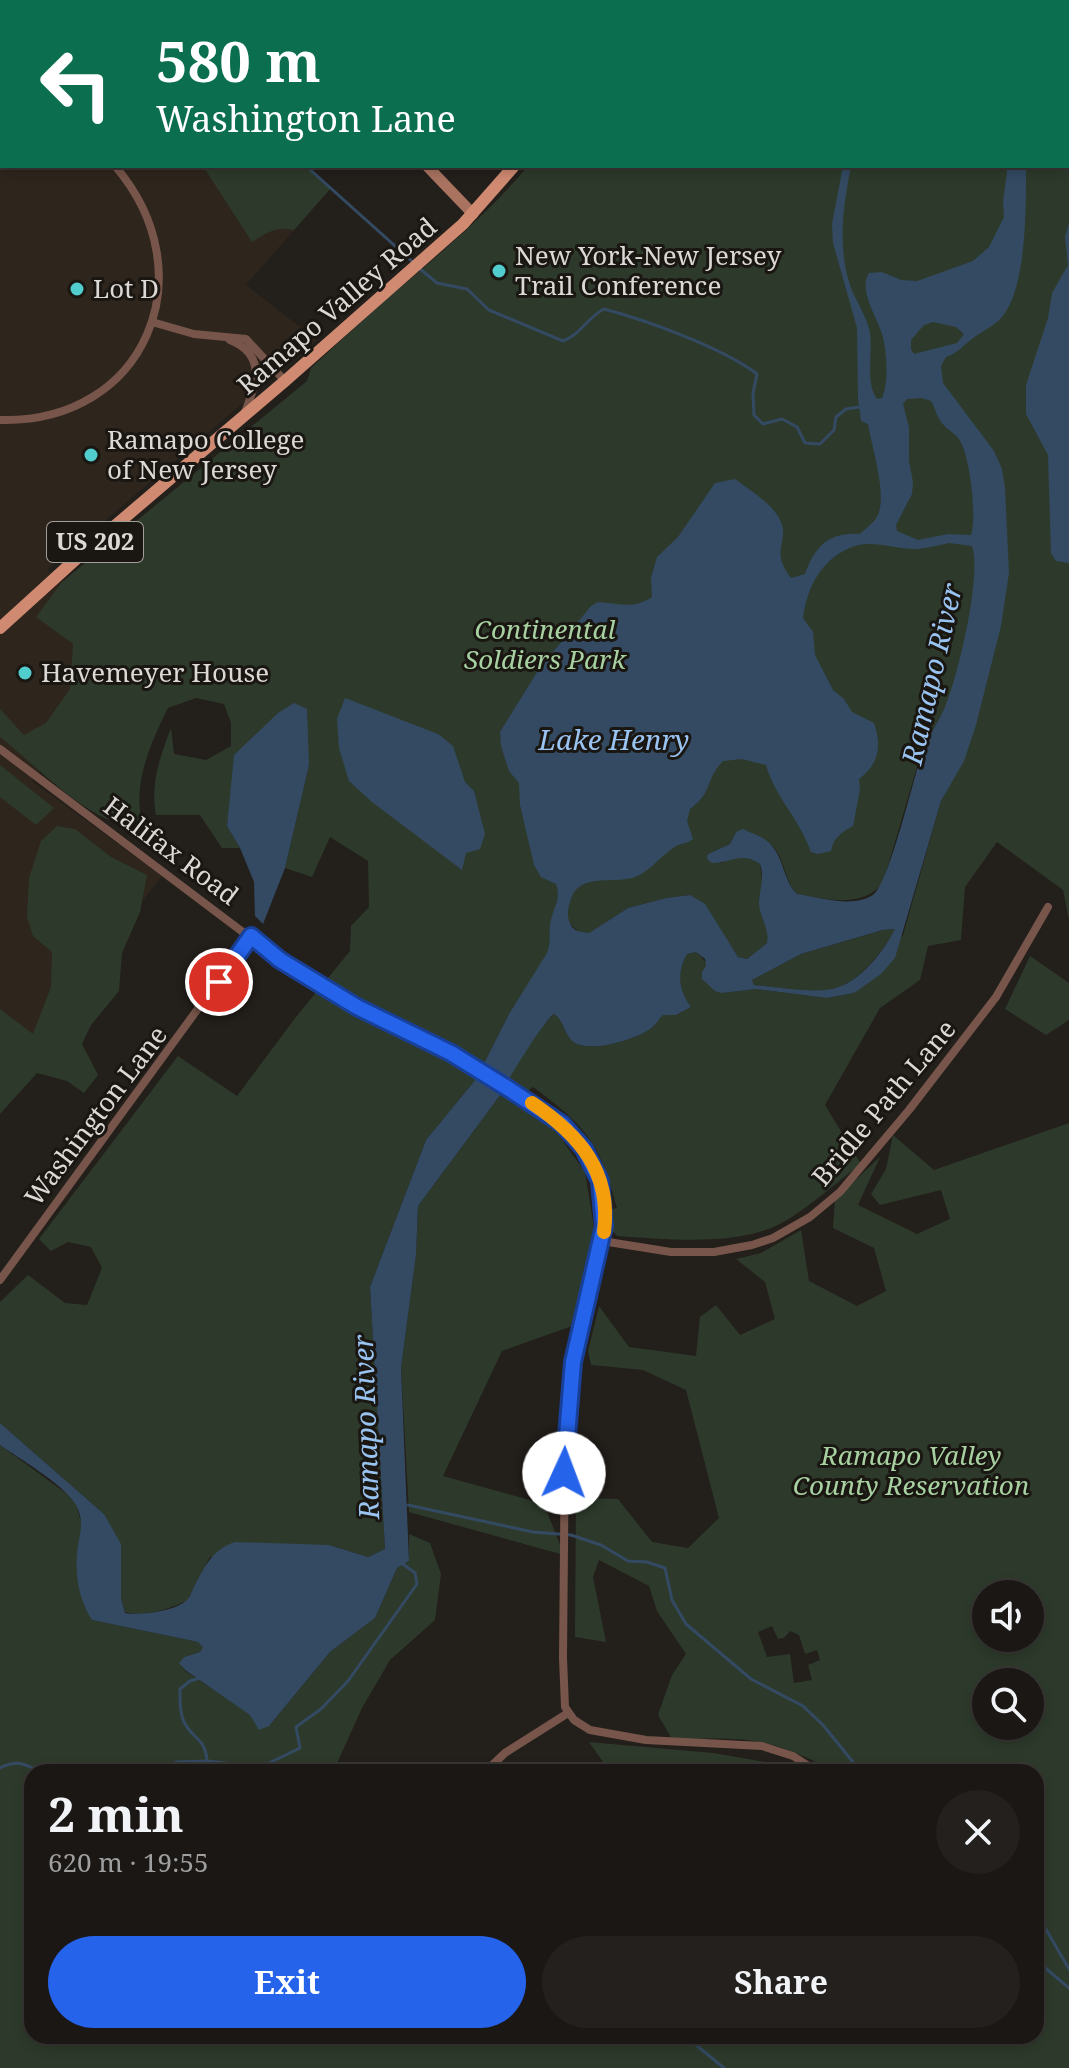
<!DOCTYPE html>
<html lang="en">
<head>
<meta charset="utf-8">
<style>
	body { margin:0; font-family:"Noto Serif",serif; background:#23201d; color:#f1f3f6; height:100vh; display:flex; flex-direction:column; font-size:30px; white-space:nowrap }
	* { box-sizing:border-box; margin:0 }
	p { font-size:26px; color:#9f9fa0 }
	.icon { flex:none; width:44px; height:44px; fill:none; stroke:currentColor; stroke-width:2; stroke-linecap:round; stroke-linejoin:round }
	.map { position:relative; flex:1; overflow:hidden }
	.side { position:absolute; left:24px; top:1764px; width:1020px; height:280px; display:flex; flex-direction:column; background:#1a1714; border-radius:24px; box-shadow:0 4px 12px #0003,0 0 0 2px #383634 }
	.side>* { flex:none }
	.hud { position:absolute; left:0px; top:0px; width:1070px; height:168px; box-shadow:0 4px 12px #0003,0 0 0 2px #383634; background:#0b6e4f; color:#fff; overflow:hidden }
	.fabs { position:absolute; left:972px; top:1580px; display:grid; gap:16px }
	.fabs a { display:grid; place-items:center; width:72px; height:72px; border-radius:50%; background:#1a1714; box-shadow:0 4px 12px #0003,0 0 0 2px #383634; font-size:40px }
	.pin { position:absolute; display:grid; place-items:center; width:68px; height:68px; color:#fff; margin:-34px; border:4px solid #fff; border-radius:50%; box-shadow:0 2px 8px #0007 }
	.me { position:absolute; width:88px; margin:-44px; rotate:2deg; stroke-linejoin:round; filter:drop-shadow(0 0 6px #0008) }
	.turn { display:flex; align-items:center; gap:28px; height:168px; padding:0 24px; font-size:36px }
	.turn .icon { width:104px; height:104px; stroke-width:2.5 }
	.turn b { display:block; font-size:56px; line-height:68px }
	.round { display:grid; place-items:center; flex:none; width:84px; height:84px; border-radius:42px; background:#23201d }
	.summary { display:flex; align-items:center; justify-content:space-between; height:136px; padding:0 24px }
	h1 { font-size:48px; font-weight:700; line-height:60px }
	.action { display:flex; gap:16px; margin-top:auto; padding:16px 24px }
	.action a { flex:1; height:92px; border-radius:48px; background:#2563eb; color:#fff; font-size:32px; font-weight:700; line-height:92px; text-align:center }
	.action a+a { background:#23201d; color:#f1f3f6 }
	.map>svg:first-child { display:block }
	.built { fill:#2e251d }
	.green { fill:#2d3a2b; fill-rule:evenodd }
	.water { fill:#334a62; fill-rule:evenodd }
	.lines { fill:none; stroke-linecap:round; stroke-linejoin:round }
	.stream { stroke:#334a62; stroke-width:3 }
	.minor { stroke:#77554a; stroke-width:8 }
	.secondary { stroke:#a97360; stroke-width:11 }
	.primary { stroke:#d08a72; stroke-width:12 }
	.route-casing { stroke:#184099; stroke-width:20 }
	.route { stroke:#2563eb; stroke-width:14 }
	.slow { stroke:#f59e0b; stroke-width:14 }
	.poi-dot { fill:#52cdcd; stroke:#1a1612; stroke-width:3 }
	.labels { text-anchor:middle; stroke-width:6; stroke-linejoin:round; paint-order:stroke }
	.shield { fill:#1a1612; stroke:#a19e9a; stroke-width:2 }
	.shield-label { font-size:24px; font-weight:bold; fill:#dbd8d5 }
	.poi-label { font-size:26px; fill:#dbd8d5; stroke:#1a1612; text-anchor:start }
	.street-label { font-size:26px; fill:#dbd8d5; stroke:#1a1612 }
	.park-label { font-size:26px; font-style:italic; fill:#a7d1a1; stroke:#1a1612 }
	.water-label { font-size:28px; font-style:italic; fill:#99c3f1; stroke:#1a1612 }
</style>
</head>
<body>
<div class="map">
<svg width="1069" height="2068" viewBox="0 0 1069 2068">
	<rect width="100%" height="100%" fill="#231f1b"/>
	<polygon class="built" points="0,0 121,2 2,2 2,166 307,166 331,188 246,285 317,340 47,570 151,649 32,781 162,876 0,1083"/>
	<g class="green">
		<path d="M666,0H1069V920L1063,890L997,842L965,887L961,940L928,946L920,980L880,1008L825,1105L861,1164C837,1182 813,1204 787,1220C742,1248 668,1239 617,1236L609,1227L607,1210L617,1208C601,1144 586,1126 533,1087L525,1093L506,1082L507,1078C517,1065 545,1020 554,1014C563,1020 564,1032 571,1040C586,1055 635,1040 650,1029C655,1026 659,1019 663,1015H676L691,1007C678,990 676,972 687,954L696,952C708,961 714,979 722,993L756,989L827,998L854,993L903,935L941,801L951,782L919,760L883,883C861,909 827,899 797,894C783,879 785,854 768,842C760,836 746,835 736,832L730,844L708,854L721,863C735,857 746,854 760,864L763,888L759,899L769,937L767,943L747,959L738,957L714,920L690,895L666,898L628,908L589,933L579,932L569,923L509,1014L476,1079L426,1140L370,1287L385,1549L368,1557L329,1545L210,1557L187,1601C167,1609 146,1618 125,1612L121,1598L120,1576L104,1514L0,1423V1302L28,1275L65,1303L87,1305L102,1268L91,1247L68,1242L51,1251L39,1239L178,1056L237,1096L296,1017L350,951L351,926L369,907L368,861L330,837L312,877L285,868L309,764L231,796L227,826L240,848H222L200,815H156C150,784 160,757 171,728L174,754L206,760L231,746V723L224,704L196,698L168,708C152,740 132,784 142,820C135,822 130,825 124,824C86,819 31,761 0,737V709L24,735L46,723L70,689L73,644L36,617L62,582L307,381L311,368C343,339 374,309 408,281C450,245 492,209 528,166H1068V2H664Z"/>
		<path d="M203,166H306L331,188L294,230C276,226 267,233 252,242Z"/>
		<polygon points="0,765 54,808 36,825 0,797"/>
		<polygon points="57,826 75,829 111,857 147,875 140,912 122,953 119,991 91,1025 82,1044 98,1075 84,1093 67,1081 37,1073 0,1114 0,1009 33,1034 51,987 52,952 33,936 27,917 29,878 41,841"/>
		<path d="M896,929C881,953 859,984 829,990C806,994 777,987 754,985L752,980L801,954L884,930Z"/>
		<polygon points="1030,956 1069,983 1069,1020 1046,1035 1005,1009"/>
		<polygon points="501,1094 555,1130 585,1172 595,1234 575,1325 502,1351 443,1476 544,1504 564,1555 409,1512 401,1368 416,1255 418,1206"/>
		<path d="M1069,1123V2068H0V1445L67,1494L76,1504L83,1529L77,1555L92,1620L198,1642L203,1647L200,1652L184,1657L180,1663L185,1671L269,1726L330,1652L375,1618L397,1568L409,1561V1534L430,1543L441,1574L435,1620L390,1660L362,1708L333,1772H32V2036H1036V1772H829C820,1762 809,1759 796,1753C752,1734 719,1739 672,1739L658,1715L672,1675L686,1654L657,1611L649,1586L599,1560L593,1577L606,1642L575,1637L576,1498L618,1499L652,1542L688,1548L719,1518L686,1390L643,1370L591,1365L588,1351L599,1306L629,1347L696,1356L700,1317L716,1305L740,1335L775,1319L765,1282L736,1259L761,1253L801,1230L809,1281L857,1306L886,1291L874,1248L833,1228L835,1199L880,1157L858,1205L917,1234L950,1219L941,1190L880,1205L871,1194L886,1169L893,1135L934,1170ZM986,1594H1030V1638H986ZM772,1626L778,1639L784,1638L790,1631L799,1635L805,1654L817,1650L820,1660L808,1665L812,1680L794,1683L790,1654L767,1657L758,1632ZM986,1682H1030V1726H986Z"/>
		<polygon points="589,1742 713,1753 800,1768 804,1772 610,1772"/>
	</g>
	<g class="water">
		<path d="M843,166H851C843,207 837,248 851,288C857,303 867,317 870,333C873,353 865,383 877,399L882,398C889,381 887,352 882,334C877,317 858,290 869,273L882,272L901,280L917,281L973,261L989,247L1004,217L1003,201L1007,172L1005,166H1026C1026,205 1027,280 1005,313C998,324 986,329 976,336C964,344 960,352 946,357L941,366L943,383L994,451L1002,469L1005,488L1009,573L1001,626L976,725L964,761L941,801L895,958L881,974L854,993L827,998L756,989L722,993L715,991L702,979V972L706,966L705,959L696,952L687,954C676,973 679,991 691,1007L676,1015H663C659,1019 655,1026 650,1029C635,1040 586,1055 571,1040C564,1032 563,1020 554,1014C545,1019 506,1082 501,1094L418,1206L416,1255L401,1368L409,1561L397,1568L375,1618L330,1652L269,1726L259,1730L250,1715L185,1670L179,1663L184,1657L200,1652L203,1647L198,1642L92,1620C80,1601 75,1579 77,1555C78,1535 87,1522 74,1502C61,1483 20,1459 0,1445V1423L104,1514L121,1544V1598L125,1613C140,1616 176,1611 187,1600C190,1597 191,1593 193,1589C204,1568 211,1550 235,1542L329,1545L368,1557L385,1549L370,1287L426,1140L476,1079L509,1014L547,953C551,943 549,936 550,925C552,909 562,900 556,884L541,877L534,865L520,805L519,783L509,771L501,746L500,732L539,669L591,606L598,602C618,603 633,610 652,597L651,578L657,557L678,537L715,483L735,479C749,490 769,501 779,518C792,541 768,549 791,578L805,574C815,546 829,532 860,534C865,529 875,522 878,515C887,493 872,448 868,424L861,421L858,398L857,328L833,243L832,224ZM933,322L956,327L964,334L957,343L914,354L911,349V340L924,325ZM922,398L931,401C935,407 937,418 942,423C947,430 956,433 960,441C970,456 977,518 971,535L948,534L918,540L897,531L896,525L912,494L913,482L909,461V427L903,404L907,399ZM949,543L972,546C982,575 958,677 945,707C938,724 926,739 921,756C913,781 889,882 874,894C855,909 819,897 797,894C782,879 784,854 767,841C761,836 751,833 743,829L736,832L730,844L708,854L707,859L712,863C731,863 742,851 760,864C765,879 759,890 759,904C760,918 770,929 767,943L747,959L738,957L705,904L690,895L666,898L628,908L589,933C580,932 572,931 569,921C567,915 568,908 570,902C578,871 612,885 635,877C651,871 662,854 676,846C682,843 687,844 693,839L687,821L690,809C714,791 704,781 723,761L742,759L766,765C775,797 799,818 811,852L818,854L831,851C833,838 842,832 853,826L860,790L859,779C879,764 882,746 874,723L852,712L844,699L833,690L815,655L813,632L803,618C807,587 822,557 855,546C874,540 898,550 918,549C928,548 939,545 949,543ZM895,929C882,954 856,988 825,990C802,992 777,987 754,985L752,980L801,954L883,930Z"/>
		<polygon points="1069,223 1069,563 1056,561 1051,553 1048,455 1026,414 1026,385 1048,318 1052,293 1068,265 1065,237"/>
		<polygon points="345,698 438,734 453,746 465,782 474,791 485,834 480,849 466,853 462,870 372,802 349,781 339,748 337,719"/>
		<polygon points="294,703 307,709 309,765 285,868 263,924 255,916 254,882 240,848 227,826 234,755 278,713"/>
	</g>
	<g class="lines">
		<g class="stream">
			<polyline points="118,0 120,2"/>
			<polyline points="306,166 414,263"/>
			<path d="M419,268L437,283L467,289L489,310L563,341C581,334 588,317 604,309C646,320 723,348 757,374L753,393L754,415L763,424L782,419L797,427L805,443L820,444L834,430L836,417L846,409L859,407"/>
			<polyline points="408,1505 533,1532 571,1535 601,1545 628,1561 647,1562 665,1568 672,1600 686,1624 751,1679 803,1706 823,1725 861,1772"/>
			<path d="M200,1678L190,1681L180,1689C180,1699 179,1712 184,1722C193,1740 205,1737 207,1761"/>
			<path d="M0,1768C17,1759 25,1764 41,1772"/>
			<polyline points="142,1772 178,1762 207,1761 261,1767 300,1748 296,1727 321,1709 348,1681 417,1584 415,1573 400,1562"/>
			<polyline points="1036,1912 1069,1969"/>
			<polyline points="1036,1960 1069,1988"/>
			<polyline points="685,2036 724,2068"/>
		</g>
		<g class="minor">
			<polyline points="9,0 10,2"/>
			<polyline points="152,322 194,334 246,339 285,381"/>
			<path d="M230,340C267,355 256,384 245,412"/>
			<path d="M0,420C145,424 208,274 115,166"/>
			<polyline points="0,749 280,960 357,1007 451,1053 552,1117 574,1136 593,1164 600,1181 604,1226 573,1362 565,1435 563,1658 565,1707 574,1720 590,1730 646,1740 762,1746 793,1756 818,1772"/>
			<polyline points="602,1241 671,1252 714,1252 752,1245 773,1238 810,1217 840,1192 909,1110 996,997 1048,907"/>
			<polyline points="0,1280 251,936"/>
			<polyline points="485,1772 505,1753 568,1713"/>
		</g>
		<g class="secondary">
			<polyline points="284,0 285,2"/>
			<polyline points="427,166 473,214"/>
		</g>
		<g class="primary">
			<polyline points="653,2 655,0"/>
			<polyline points="0,628 76,559 285,381 463,224 514,166"/>
		</g>
	</g>
	<g class="lines">
		<defs>
			<polyline id="route" points="219,982 251,936 280,960 357,1007 451,1053 509,1089 562,1124 584,1149 600,1181 604,1226 573,1362 564,1473"/>
		</defs>
		<use href="#route" class="route-casing"/>
		<use href="#route" class="route"/>
		<path class="slow" d="M532,1103C578,1134 612,1171 604,1232"/>
	</g>
	<g class="poi-dot">
		<circle cx="499" cy="271" r="8"/>
		<circle cx="77" cy="289" r="8"/>
		<circle cx="91" cy="455" r="8"/>
		<circle cx="25" cy="673" r="8"/>
	</g>
	<g class="labels">
		<rect class="shield" x="47" y="522" width="96" height="40" rx="6"/>
		<g class="shield-label">
			<text x="95" y="550">US 202</text>
		</g>
		<g class="poi-label">
			<text x="515" y="265">New York-New Jersey<tspan x="515" dy="30">Trail Conference</tspan></text>
			<text x="93" y="298">Lot D</text>
			<text x="107" y="449">Ramapo College<tspan x="107" dy="30">of New Jersey</tspan></text>
			<text x="41" y="682">Havemeyer House</text>
		</g>
		<g class="street-label">
			<text transform="translate(337 306) rotate(-41)" y="9">Ramapo Valley Road</text>
			<text transform="translate(171 851) rotate(37)" y="9">Halifax Road</text>
			<text transform="translate(884 1103) rotate(-50)" y="9">Bridle Path Lane</text>
			<text transform="translate(96 1116) rotate(-53)" y="9">Washington Lane</text>
		</g>
		<g class="park-label">
			<text x="545" y="639">Continental<tspan x="545" dy="30">Soldiers Park</tspan></text>
			<text x="911" y="1465">Ramapo Valley<tspan x="911" dy="30">County Reservation</tspan></text>
		</g>
		<g class="water-label">
			<text transform="translate(932 674) rotate(-77)" y="10">Ramapo River</text>
			<text x="614" y="750">Lake Henry</text>
			<text transform="translate(366 1427) rotate(-92)" y="10">Ramapo River</text>
		</g>
	</g>
</svg>
<div class="fabs">
<a><svg class="icon" aria-label="sound" viewBox="0 0 24 24"><path d="M4 9h4l5-4v14l-5-4H4zM17 9q2 3 0 6"/></svg></a>
<a><svg class="icon" aria-label="search" viewBox="0 0 24 24"><circle cx="10" cy="10" r="6"/><path d="M15 15l6 6"/></svg></a>
</div>
<div class="pin" style="left:219px;top:982px;background:#d93025"><svg class="icon" aria-label="arrive" viewBox="0 0 24 24"><path d="M6 21V4h12l-3 4 3 4H6"/></svg></div>
<svg class="me" style="left:564px;top:1473px" viewBox="-20 -20 40 40"><circle r="19" fill="#fff"/><path d="M0-13L10 11 0 6-10 11z" fill="#2563eb"/></svg>
<div class="hud">
<div class="turn"><svg class="icon" aria-label="left" viewBox="0 0 24 24"><path d="M17 20v-9H6M10 6l-5 5 5 5"/></svg><div><b>580 m</b>Washington Lane</div></div>
</div>
<section class="side">
<div class="summary"><div><h1>2 min</h1><p>620 m · 19:55</p></div><a class="round"><svg class="icon" aria-label="close" viewBox="0 0 24 24"><path d="M6 6l12 12M18 6L6 18"/></svg></a></div>
<div class="action"><a>Exit</a><a>Share</a></div>
</section>
</div>
</body>
</html>
